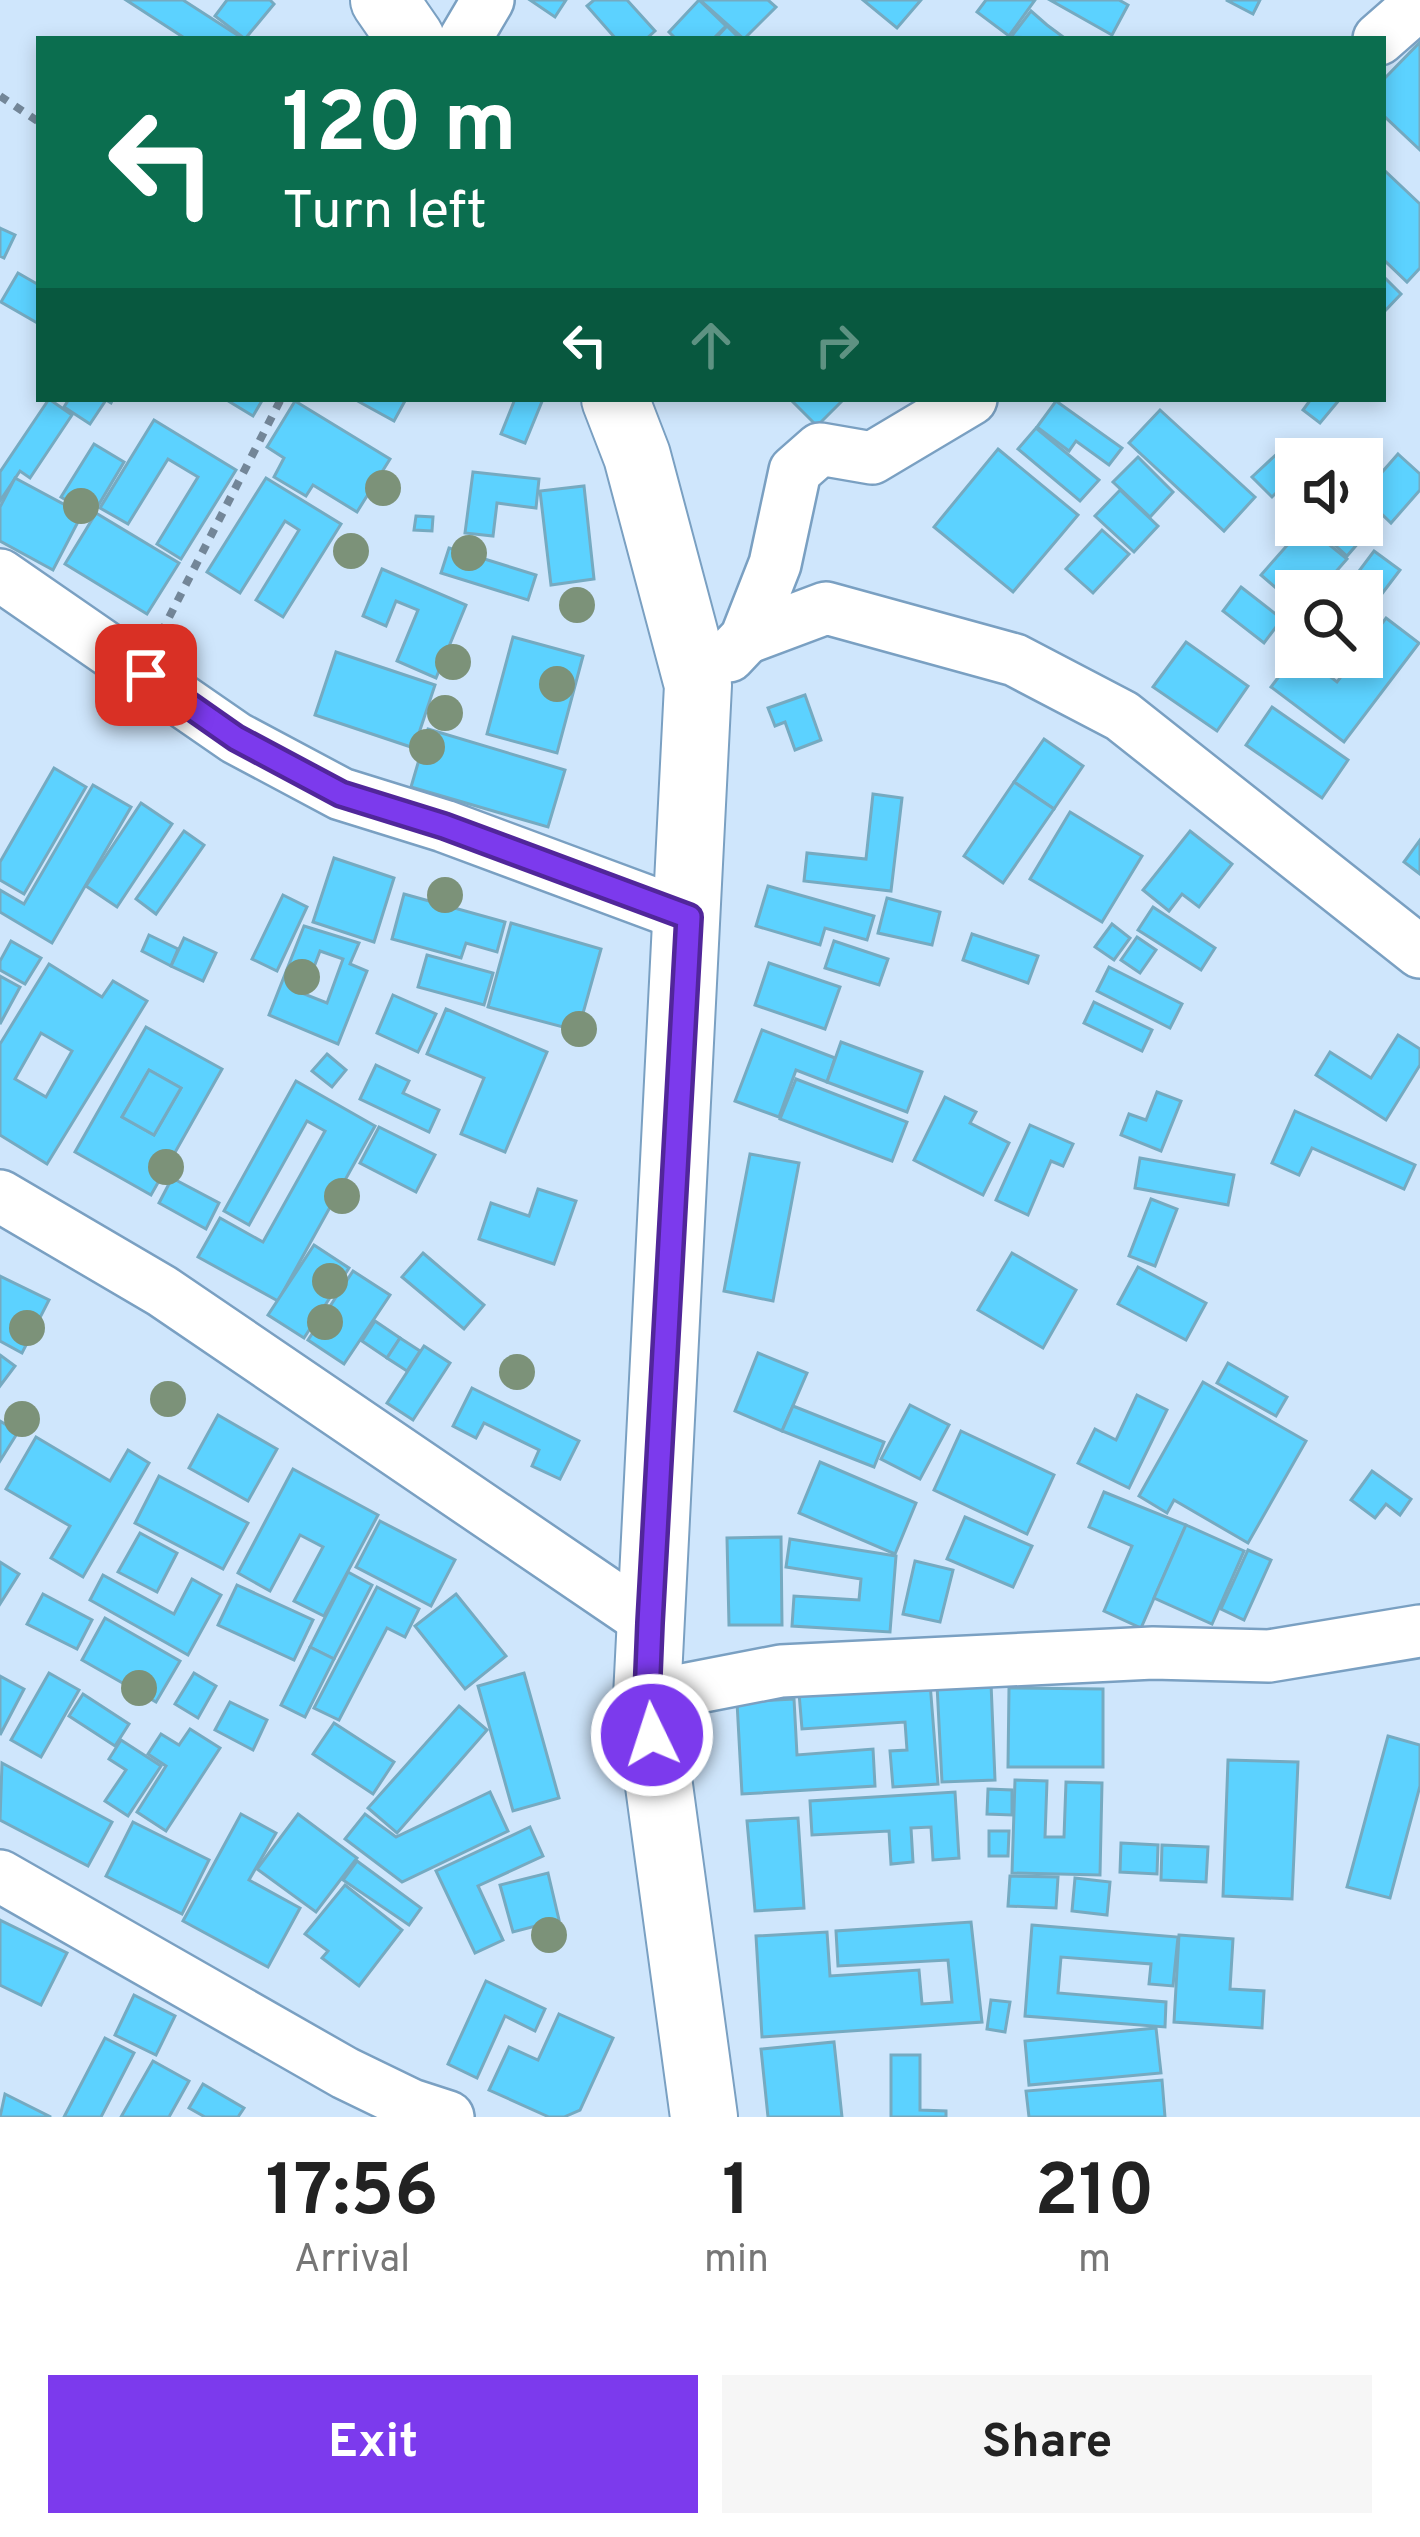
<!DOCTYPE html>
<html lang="en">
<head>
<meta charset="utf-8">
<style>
	body { margin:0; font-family:Overpass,sans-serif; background:#f6f6f6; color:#222; height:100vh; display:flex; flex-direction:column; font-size:45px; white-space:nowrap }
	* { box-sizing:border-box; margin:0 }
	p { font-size:39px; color:#767676 }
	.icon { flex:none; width:66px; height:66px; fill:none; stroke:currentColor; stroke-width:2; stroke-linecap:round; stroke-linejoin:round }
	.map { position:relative; height:2117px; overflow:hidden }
	.drawer { display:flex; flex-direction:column; background:#fff; flex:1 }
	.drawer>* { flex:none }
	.banner { position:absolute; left:36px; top:36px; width:1350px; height:366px; border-radius:0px; box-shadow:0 6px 18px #0003; background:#0b6e4f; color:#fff; overflow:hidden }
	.fabs { position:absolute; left:1275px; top:438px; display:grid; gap:24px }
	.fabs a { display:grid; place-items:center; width:108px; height:108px; border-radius:0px; background:#fff; box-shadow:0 6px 18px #0003; font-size:60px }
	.pin { position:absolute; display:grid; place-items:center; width:102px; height:102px; color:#fff; margin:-51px; border-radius:24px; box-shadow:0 6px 18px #0006 }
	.me { position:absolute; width:132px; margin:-66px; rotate:356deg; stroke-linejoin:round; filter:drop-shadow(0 0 9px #0008) }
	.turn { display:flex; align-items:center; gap:42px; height:252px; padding:0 48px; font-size:54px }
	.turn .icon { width:156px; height:156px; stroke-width:2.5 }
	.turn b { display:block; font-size:84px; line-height:102px }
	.lanes { display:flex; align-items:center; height:114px; padding:0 48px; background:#0003; justify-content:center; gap:60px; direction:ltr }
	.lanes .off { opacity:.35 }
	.eta { display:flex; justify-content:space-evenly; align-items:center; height:204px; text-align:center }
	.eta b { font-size:72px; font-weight:700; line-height:84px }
	.primary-button { display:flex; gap:24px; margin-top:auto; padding:24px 48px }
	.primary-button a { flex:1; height:138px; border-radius:0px; background:#7c3aed; color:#fff; font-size:48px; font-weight:700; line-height:138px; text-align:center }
	.primary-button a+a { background:#f6f6f6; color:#222 }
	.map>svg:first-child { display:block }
	.building { fill:#5cd2ff; stroke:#75aac1; stroke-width:3; fill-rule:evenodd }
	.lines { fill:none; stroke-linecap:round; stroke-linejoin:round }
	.street-casing { stroke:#7aa0c2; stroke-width:56 }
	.secondary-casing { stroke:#7aa0c2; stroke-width:70 }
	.path { stroke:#738698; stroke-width:8; stroke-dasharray:9 9; stroke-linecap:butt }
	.street { stroke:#fff; stroke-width:51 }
	.secondary { stroke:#fff; stroke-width:66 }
	.tree { fill:#7c9279 }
	.route-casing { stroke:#51269a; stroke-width:30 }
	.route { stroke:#7c3aed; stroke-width:21 }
</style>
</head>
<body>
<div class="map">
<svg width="1420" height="2117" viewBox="0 0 1420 2117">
	<rect width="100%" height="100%" fill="#cfe6fc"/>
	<g class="building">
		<polygon points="126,0 183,0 242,38 186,39"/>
		<polygon points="227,0 270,0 274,4 245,39 215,16"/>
		<polygon points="530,0 566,0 555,17"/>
		<polygon points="594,0 627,0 655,31 646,39 616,39 587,6"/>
		<polygon points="699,0 726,26 713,39 676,39 669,32"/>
		<polygon points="700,0 768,0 776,7 744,39"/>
		<polygon points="863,0 921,0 897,28"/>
		<polygon points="986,0 1035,0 1009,36 977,12"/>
		<polygon points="1050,0 1119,0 1128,5 1112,35"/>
		<polygon points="1226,0 1260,0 1253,14"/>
		<polygon points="1031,11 1047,25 1066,39 1011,37"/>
		<polygon points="727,26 740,39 715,39"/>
		<polygon points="1420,42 1420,150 1383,115 1383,80"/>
		<polygon points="1383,169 1420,204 1420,268 1407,282 1383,259"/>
		<polygon points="0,228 15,235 4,258 0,256"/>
		<polygon points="18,273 39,285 39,324 1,302"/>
		<polygon points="1383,276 1401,294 1383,313"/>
		<polygon points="49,399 72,415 30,478 20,471 0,501 0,472"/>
		<polygon points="69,399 113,399 111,403 106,400 90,424 64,407"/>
		<polygon points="225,399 263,399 253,416"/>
		<polygon points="354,399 406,399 394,421"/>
		<polygon points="515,399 543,399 525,443 501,434"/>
		<polygon points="790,399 844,399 817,426"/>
		<polygon points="1311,399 1340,399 1320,423 1303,410"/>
		<polygon points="295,401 390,459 357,512 313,485 306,496 274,477 284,458 267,447"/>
		<polygon points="1056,401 1122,448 1109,465 1076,441 1069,451 1037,427"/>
		<polygon points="1160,410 1255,497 1224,531 1129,443"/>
		<polygon points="154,420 236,470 181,559 157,544 198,477 168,459 128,524 100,508"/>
		<polygon points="1036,428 1099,480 1080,501 1018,449"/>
		<polygon points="94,444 124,462 92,516 61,497"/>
		<polygon points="998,449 1078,515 1013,592 934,527"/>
		<polygon points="1281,450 1296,465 1296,473 1272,497 1252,477"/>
		<polygon points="1398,454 1420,474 1420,490 1391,523 1362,495"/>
		<polygon points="1138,457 1173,492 1150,517 1113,482"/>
		<polygon points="473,472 539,479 536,508 497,503 493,536 465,533"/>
		<polygon points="15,478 82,514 53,570 0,541 0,507"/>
		<polygon points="266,478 341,524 283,617 256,600 299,530 285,521 240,593 207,572"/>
		<polygon points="584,486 594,579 551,585 540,491"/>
		<polygon points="1120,490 1158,526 1134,552 1095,516"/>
		<polygon points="1362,504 1379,519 1347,556 1327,538 1338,525 1362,525"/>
		<polygon points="96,513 179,563 147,614 65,564"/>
		<polygon points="416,516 433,517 432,531 414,530"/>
		<polygon points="1305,525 1347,559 1319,591 1310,591 1295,578 1283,594 1261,575"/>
		<polygon points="1102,530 1129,554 1093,593 1066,569"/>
		<polygon points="449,548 536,575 528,600 441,573"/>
		<polygon points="1374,551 1400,570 1362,620 1362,591 1344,591"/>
		<polygon points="382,569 466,605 436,678 397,661 418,610 396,601 386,626 363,616"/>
		<polygon points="1241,587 1282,619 1264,643 1223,611"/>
		<polygon points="1386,618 1419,643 1344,742 1271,687 1296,654 1333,657 1323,671 1337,682 1356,657 1362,657 1362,650"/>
		<polygon points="513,637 583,656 557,753 487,734"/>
		<polygon points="1186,642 1248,686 1217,731 1153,687"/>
		<polygon points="336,652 435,685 414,748 315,715"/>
		<polygon points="805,695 821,740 795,750 785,722 775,726 768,708"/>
		<polygon points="1272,707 1348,760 1322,798 1246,745"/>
		<polygon points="428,729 565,770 548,827 411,787"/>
		<polygon points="1044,739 1083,766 1054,809 1014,782"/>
		<polygon points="54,768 86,787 24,894 0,880 0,862"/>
		<polygon points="1014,782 1054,809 1003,883 964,856"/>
		<polygon points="93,785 131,807 52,943 0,912 0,890 24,904"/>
		<polygon points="873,794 902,798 891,891 804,881 807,853 866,859"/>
		<polygon points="141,803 172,824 117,907 86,886"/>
		<polygon points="1070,812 1142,856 1102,922 1030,879"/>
		<polygon points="184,831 204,845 156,914 136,899"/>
		<polygon points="1190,831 1232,864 1199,907 1182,894 1169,911 1143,890"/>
		<polygon points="1420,840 1420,874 1404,862"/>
		<polygon points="334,858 394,878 374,942 313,922"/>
		<polygon points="768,886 874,916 867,940 825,928 820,945 756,926"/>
		<polygon points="404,894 505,922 497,952 466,943 461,958 392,939"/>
		<polygon points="283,895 307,907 277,971 252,959"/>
		<polygon points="887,898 940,912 932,945 878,933"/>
		<polygon points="1153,907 1215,948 1201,970 1138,930"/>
		<polygon points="511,923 601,949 578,1031 488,1007"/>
		<polygon points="1112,924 1130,938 1114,960 1095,947"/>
		<path d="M304,926L359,943L350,964L367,971L338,1044L269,1015ZM320,951L343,959L327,1003L304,994Z"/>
		<polygon points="972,934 1038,956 1028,983 963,960"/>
		<polygon points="149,935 178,949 171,966 142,951"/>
		<polygon points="1137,937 1156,950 1140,973 1121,960"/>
		<polygon points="184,938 216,953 203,981 171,966"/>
		<polygon points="11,941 41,958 25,984 0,970 0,961"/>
		<polygon points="834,941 888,959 879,985 825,968"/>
		<polygon points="427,955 493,973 484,1005 418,987"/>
		<polygon points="769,963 840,987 825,1029 755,1005"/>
		<path d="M49,964L102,997L113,981L147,1001L47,1164L0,1135V1044ZM41,1033L72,1051L46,1097L15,1079Z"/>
		<polygon points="1109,967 1182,1004 1170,1028 1097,991"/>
		<polygon points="0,976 20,987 0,1024"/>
		<polygon points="393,995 436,1014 418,1052 377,1033"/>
		<polygon points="1094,1002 1152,1030 1142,1051 1084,1023"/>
		<polygon points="446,1009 547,1052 505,1152 461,1134 484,1078 427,1054"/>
		<path d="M146,1027L222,1069L151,1195L75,1152ZM149,1070L181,1088L154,1135L122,1117Z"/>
		<polygon points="762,1030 835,1058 827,1082 796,1070 779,1117 735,1101"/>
		<polygon points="1398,1035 1420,1049 1420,1065 1386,1120 1316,1075 1330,1052 1371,1078"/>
		<polygon points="841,1042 922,1072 907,1112 827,1082"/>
		<polygon points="327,1054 346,1070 332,1087 312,1071"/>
		<polygon points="376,1065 409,1081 403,1093 439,1110 429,1132 360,1099"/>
		<polygon points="149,1070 181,1088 154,1135 122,1117"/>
		<polygon points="796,1079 907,1122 892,1161 780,1119"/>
		<polygon points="296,1081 375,1126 278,1301 198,1257 220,1218 263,1242 325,1131 307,1121 249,1225 224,1211"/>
		<polygon points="1157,1092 1181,1101 1161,1151 1121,1135 1129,1114 1146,1120"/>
		<polygon points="945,1097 976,1112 970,1123 1009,1143 983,1195 914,1160"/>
		<polygon points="1295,1111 1415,1165 1404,1189 1312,1148 1299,1175 1272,1163"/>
		<polygon points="1030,1125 1073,1144 1063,1166 1051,1161 1028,1215 996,1200"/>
		<polygon points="379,1127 435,1155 416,1192 360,1163"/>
		<polygon points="750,1154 799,1163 773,1301 724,1291"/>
		<polygon points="1140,1158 1234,1175 1228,1205 1135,1188"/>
		<polygon points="172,1178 219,1203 206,1229 159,1203"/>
		<polygon points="538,1189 576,1201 554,1264 479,1239 491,1203 529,1216"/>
		<polygon points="1151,1199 1177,1209 1155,1266 1129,1256"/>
		<polygon points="314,1245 349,1268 304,1338 268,1315"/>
		<polygon points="423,1253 484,1305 464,1329 402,1277"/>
		<polygon points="1012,1253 1076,1290 1043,1348 978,1310"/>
		<polygon points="1138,1267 1206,1303 1186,1340 1118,1304"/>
		<polygon points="353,1271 390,1295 344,1364 308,1340"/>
		<polygon points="0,1276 49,1300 22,1353 0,1341"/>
		<polygon points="375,1321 400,1338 387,1358 362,1341"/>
		<polygon points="400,1338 420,1351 407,1371 387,1358"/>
		<polygon points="424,1346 450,1363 413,1420 387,1403"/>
		<polygon points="758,1353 807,1373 782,1431 735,1411"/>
		<polygon points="0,1355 15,1366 0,1386"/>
		<polygon points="1228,1363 1287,1397 1276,1416 1217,1383"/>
		<polygon points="1203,1382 1306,1441 1248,1543 1174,1500 1167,1513 1139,1496"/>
		<polygon points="472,1388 579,1441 560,1479 532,1466 539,1450 484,1423 476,1438 453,1426"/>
		<polygon points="1137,1395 1167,1410 1129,1488 1078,1463 1095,1429 1116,1440"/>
		<polygon points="910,1405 949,1425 920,1479 881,1459"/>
		<polygon points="793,1406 884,1442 874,1467 782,1431"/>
		<polygon points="218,1415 277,1449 248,1501 189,1468"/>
		<polygon points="0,1421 18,1432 0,1461"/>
		<polygon points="961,1431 1054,1475 1027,1534 934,1490"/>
		<polygon points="36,1437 110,1481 128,1450 149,1463 83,1577 51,1558 70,1526 6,1489"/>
		<polygon points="820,1462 916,1503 895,1554 799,1513"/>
		<polygon points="293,1469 378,1515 324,1616 294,1601 323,1547 300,1535 270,1591 238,1573"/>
		<polygon points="1372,1471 1411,1499 1400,1515 1386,1504 1375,1518 1351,1500"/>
		<polygon points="159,1476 248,1523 223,1569 135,1523"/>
		<polygon points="1104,1492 1186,1525 1141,1628 1104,1611 1132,1546 1089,1527"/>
		<polygon points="965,1517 1032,1546 1013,1587 947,1559"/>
		<polygon points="380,1521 455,1560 431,1606 356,1567"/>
		<polygon points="1186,1525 1244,1551 1212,1624 1154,1598"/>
		<polygon points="140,1533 177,1553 157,1592 118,1572"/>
		<polygon points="781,1537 782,1625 729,1625 727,1538"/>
		<polygon points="790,1539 896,1556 890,1632 792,1626 794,1596 859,1600 861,1579 786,1567"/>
		<polygon points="1248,1550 1271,1560 1244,1620 1221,1609"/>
		<polygon points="915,1561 953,1570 940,1622 903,1614"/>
		<polygon points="0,1562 19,1574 0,1604"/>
		<polygon points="348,1572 372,1585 334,1659 310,1647"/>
		<polygon points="103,1575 174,1614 192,1579 221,1595 188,1655 90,1600"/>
		<polygon points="237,1585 313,1620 294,1660 218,1625"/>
		<polygon points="377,1587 419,1609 405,1637 387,1628 339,1720 314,1708"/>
		<polygon points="43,1594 92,1620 77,1649 27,1624"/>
		<polygon points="456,1594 506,1656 465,1689 415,1626"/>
		<polygon points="105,1618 180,1661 156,1702 82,1660"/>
		<polygon points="310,1647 334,1659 305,1717 281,1705"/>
		<polygon points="49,1673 79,1690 41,1757 11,1740"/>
		<polygon points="194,1673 216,1686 198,1718 175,1704"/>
		<polygon points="524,1673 559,1798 513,1811 478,1686"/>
		<polygon points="0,1676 24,1689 0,1735"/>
		<polygon points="930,1683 938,1784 893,1787 890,1751 907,1750 905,1722 802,1729 799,1693"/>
		<polygon points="991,1683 995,1780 942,1782 937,1685"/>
		<polygon points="1009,1688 1103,1689 1103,1767 1008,1767"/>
		<polygon points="83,1694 129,1724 115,1746 69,1716"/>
		<polygon points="794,1699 797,1755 873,1749 875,1786 742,1794 737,1702"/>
		<polygon points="230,1702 267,1720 253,1750 215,1730"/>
		<polygon points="459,1706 487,1730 397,1833 368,1808"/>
		<polygon points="334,1723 394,1762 373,1794 313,1754"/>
		<polygon points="190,1729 220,1748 166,1831 137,1812 166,1766 148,1754 161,1734 179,1745"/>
		<polygon points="1388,1736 1420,1745 1420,1786 1390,1898 1347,1887"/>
		<polygon points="121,1740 161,1766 128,1816 105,1801 126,1770 109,1759"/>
		<polygon points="1228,1760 1298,1762 1292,1899 1223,1896"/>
		<polygon points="2,1763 112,1822 88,1866 0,1820"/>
		<polygon points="1015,1780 1047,1781 1045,1837 1064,1837 1066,1782 1102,1783 1100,1875 1012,1873"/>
		<polygon points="988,1789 1012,1790 1012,1815 987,1814"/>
		<polygon points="490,1792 508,1831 402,1882 345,1839 365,1814 396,1837"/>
		<polygon points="955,1792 959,1858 933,1860 931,1827 911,1828 913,1862 891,1864 889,1831 812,1835 810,1801"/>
		<polygon points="241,1814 276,1833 249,1880 300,1908 268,1967 183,1921"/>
		<polygon points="298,1814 357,1858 316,1912 257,1869"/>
		<polygon points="798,1818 804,1908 755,1911 747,1821"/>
		<polygon points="133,1822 209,1860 182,1914 106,1876"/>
		<polygon points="530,1827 543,1856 478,1886 503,1940 475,1953 436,1871"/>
		<polygon points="989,1831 1009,1831 1008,1856 989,1856"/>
		<polygon points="1121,1843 1158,1845 1157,1874 1120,1872"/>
		<polygon points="1162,1845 1208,1847 1206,1882 1161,1880"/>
		<polygon points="357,1861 421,1908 409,1925 343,1880"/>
		<polygon points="548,1873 559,1920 513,1932 500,1885"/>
		<polygon points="1010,1876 1058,1877 1056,1908 1008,1906"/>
		<polygon points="1075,1878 1110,1882 1107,1915 1072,1911"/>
		<polygon points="345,1885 402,1930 359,1986 322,1958 328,1951 305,1934"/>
		<polygon points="0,1920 67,1953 41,2005 0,1985"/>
		<polygon points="971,1922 982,2022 762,2037 756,1936 827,1932 830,1976 919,1970 922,2004 952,2002 948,1960 838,1966 836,1931"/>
		<polygon points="1032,1925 1178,1937 1173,1986 1149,1984 1151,1964 1061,1957 1058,1993 1166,2002 1165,2027 1025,2016"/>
		<polygon points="1179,1935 1233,1939 1230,1989 1264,1991 1262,2028 1174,2022"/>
		<polygon points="486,1981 545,2009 535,2031 505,2016 477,2078 448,2064"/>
		<polygon points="134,1995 175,2016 156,2055 115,2035"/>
		<polygon points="991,2000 1010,2002 1005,2032 987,2029"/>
		<polygon points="559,2014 613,2038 580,2110 564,2117 549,2117 489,2090 509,2047 538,2060"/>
		<polygon points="1156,2028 1161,2073 1029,2085 1025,2041"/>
		<polygon points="105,2038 134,2053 101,2117 64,2117"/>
		<polygon points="834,2042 842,2117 768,2117 761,2049"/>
		<polygon points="891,2055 920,2055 920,2110 946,2111 946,2117 891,2117"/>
		<polygon points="153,2061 189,2081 169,2117 121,2117"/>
		<polygon points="1162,2080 1165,2117 1029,2117 1026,2091"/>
		<polygon points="203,2084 244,2108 238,2117 205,2117 189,2108"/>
		<polygon points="5,2094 51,2117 0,2117"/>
	</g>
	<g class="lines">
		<defs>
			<g id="street">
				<polyline points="465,39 488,0"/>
				<polyline points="1379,39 1420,3"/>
				<polyline points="0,575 236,738 341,794 444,826 689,917"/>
				<polyline points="746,638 826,608 1015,660 1122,716 1420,952"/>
				<polyline points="729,656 746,638 775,564 795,471 820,449 872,458 971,399"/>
				<polyline points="0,1196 162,1291 650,1623"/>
				<polyline points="647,1697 781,1671 1153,1653 1269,1656 1420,1631"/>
				<polyline points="0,1876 345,2073 411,2105 448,2117"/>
			</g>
			<g id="secondary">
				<polyline points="384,0 411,39"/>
				<polyline points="615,399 637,456 698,685 647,1697 704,2117"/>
			</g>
		</defs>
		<use href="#street" class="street-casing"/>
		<use href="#secondary" class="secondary-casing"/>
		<g class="path">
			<polyline points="0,96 39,122"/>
			<polyline points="161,633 281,399"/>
		</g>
		<use href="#street" class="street"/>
		<use href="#secondary" class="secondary"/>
	</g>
	<g class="tree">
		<circle cx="383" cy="488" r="18"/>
		<circle cx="81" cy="506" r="18"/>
		<circle cx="351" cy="551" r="18"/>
		<circle cx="469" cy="553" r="18"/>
		<circle cx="577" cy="605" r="18"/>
		<circle cx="453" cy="662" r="18"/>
		<circle cx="557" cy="684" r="18"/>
		<circle cx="445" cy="713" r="18"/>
		<circle cx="427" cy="747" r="18"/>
		<circle cx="445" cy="895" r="18"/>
		<circle cx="302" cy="977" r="18"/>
		<circle cx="579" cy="1029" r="18"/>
		<circle cx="166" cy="1167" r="18"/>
		<circle cx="342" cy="1196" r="18"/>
		<circle cx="330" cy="1281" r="18"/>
		<circle cx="325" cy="1322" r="18"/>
		<circle cx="27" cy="1328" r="18"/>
		<circle cx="517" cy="1372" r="18"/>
		<circle cx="168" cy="1399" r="18"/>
		<circle cx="22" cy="1419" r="18"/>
		<circle cx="139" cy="1688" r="18"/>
		<circle cx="549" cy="1935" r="18"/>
	</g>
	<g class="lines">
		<defs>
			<polyline id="route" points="146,675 236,738 341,794 444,826 689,917 650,1623 647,1697 652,1735"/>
		</defs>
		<use href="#route" class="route-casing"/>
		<use href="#route" class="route"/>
	</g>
</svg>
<div class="fabs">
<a><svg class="icon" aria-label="sound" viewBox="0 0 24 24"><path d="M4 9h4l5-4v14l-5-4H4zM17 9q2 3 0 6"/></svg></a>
<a><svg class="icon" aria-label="search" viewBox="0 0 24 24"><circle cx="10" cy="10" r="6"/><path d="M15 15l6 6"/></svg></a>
</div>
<div class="pin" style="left:146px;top:675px;background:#d93025"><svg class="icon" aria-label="arrive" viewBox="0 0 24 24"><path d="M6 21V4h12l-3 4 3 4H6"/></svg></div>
<svg class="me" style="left:652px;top:1735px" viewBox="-20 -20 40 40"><circle r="17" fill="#7c3aed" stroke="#fff" stroke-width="3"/><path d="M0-11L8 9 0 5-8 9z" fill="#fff"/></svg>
<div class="banner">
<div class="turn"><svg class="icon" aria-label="left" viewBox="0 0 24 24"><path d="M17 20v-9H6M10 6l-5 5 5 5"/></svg><div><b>120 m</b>Turn left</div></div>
<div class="lanes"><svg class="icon" aria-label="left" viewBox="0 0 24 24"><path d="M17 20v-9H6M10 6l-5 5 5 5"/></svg><svg class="icon off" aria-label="ahead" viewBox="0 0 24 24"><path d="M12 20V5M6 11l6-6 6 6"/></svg><svg class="icon off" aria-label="right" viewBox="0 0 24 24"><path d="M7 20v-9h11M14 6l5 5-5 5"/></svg></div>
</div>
</div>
<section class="drawer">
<div class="eta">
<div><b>17:56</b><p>Arrival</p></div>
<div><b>1</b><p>min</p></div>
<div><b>210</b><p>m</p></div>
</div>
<div class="primary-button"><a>Exit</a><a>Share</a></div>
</section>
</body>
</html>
